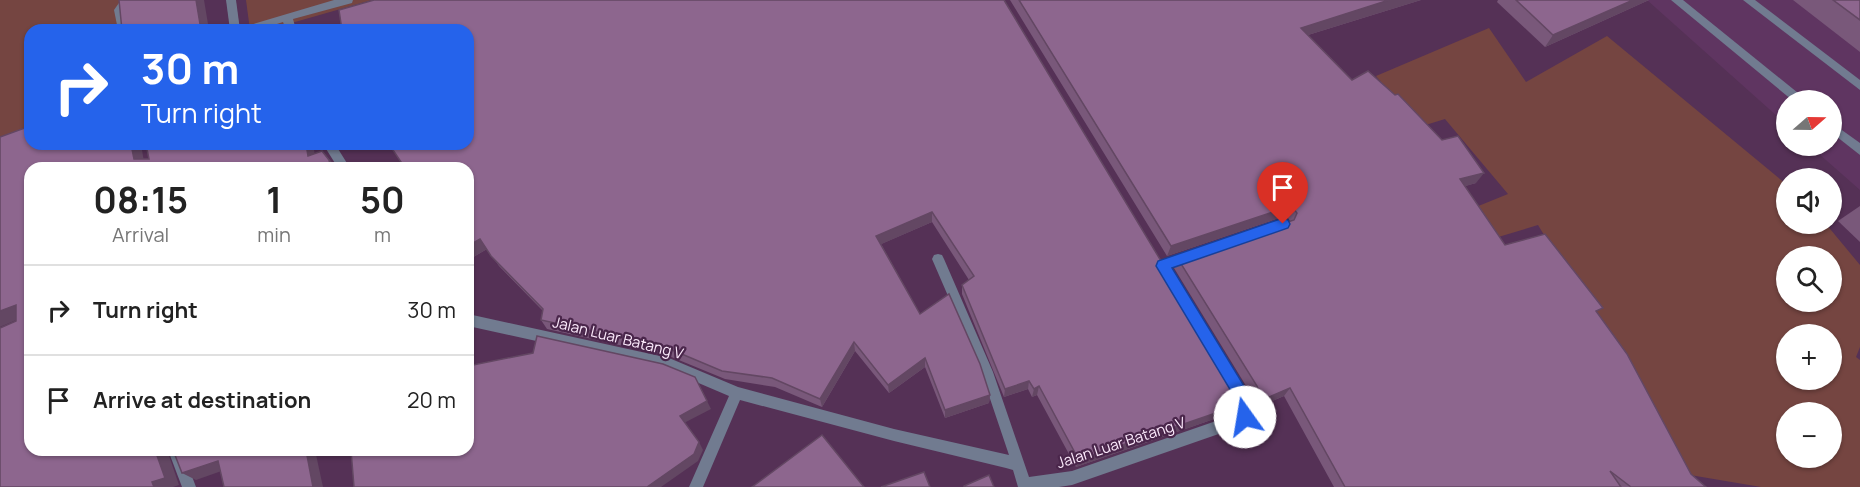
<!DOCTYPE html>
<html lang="en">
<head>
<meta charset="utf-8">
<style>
	body { margin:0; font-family:Manrope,sans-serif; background:#f6f6f6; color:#222; height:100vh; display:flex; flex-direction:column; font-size:22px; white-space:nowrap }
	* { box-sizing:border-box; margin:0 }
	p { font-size:20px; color:#767676 }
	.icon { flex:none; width:33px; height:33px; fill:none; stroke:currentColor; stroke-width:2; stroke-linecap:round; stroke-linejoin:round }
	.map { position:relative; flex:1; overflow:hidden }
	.side { position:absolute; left:24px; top:162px; width:450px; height:294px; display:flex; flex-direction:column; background:#fff; border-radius:18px; box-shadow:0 2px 4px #0004 }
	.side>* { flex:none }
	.guide { position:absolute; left:24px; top:24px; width:450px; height:126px; border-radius:18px; box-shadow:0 2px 4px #0004; background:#2563eb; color:#fff; overflow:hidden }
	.needle { width:39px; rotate:70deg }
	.buttons { position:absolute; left:1776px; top:90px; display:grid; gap:12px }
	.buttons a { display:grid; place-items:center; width:66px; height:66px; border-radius:50%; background:#fff; box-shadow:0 2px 4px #0004; font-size:30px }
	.pin { position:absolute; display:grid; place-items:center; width:51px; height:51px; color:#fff; margin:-62px -26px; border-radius:50% 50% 50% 0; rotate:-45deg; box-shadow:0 0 6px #0007 }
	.pin .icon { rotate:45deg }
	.me { position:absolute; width:66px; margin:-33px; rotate:347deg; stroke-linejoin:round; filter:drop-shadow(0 0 4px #0008) }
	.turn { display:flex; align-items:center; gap:21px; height:126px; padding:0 18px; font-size:27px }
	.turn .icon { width:78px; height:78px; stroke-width:2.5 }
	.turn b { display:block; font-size:42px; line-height:51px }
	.eta { display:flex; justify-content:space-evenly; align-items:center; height:102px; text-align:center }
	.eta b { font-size:36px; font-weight:700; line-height:42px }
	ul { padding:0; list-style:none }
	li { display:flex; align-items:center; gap:18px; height:90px; padding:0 18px; border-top:2px solid #e0e0e0 }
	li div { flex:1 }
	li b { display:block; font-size:22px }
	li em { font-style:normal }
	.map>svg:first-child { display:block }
	.built { fill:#5f3561 }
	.green { fill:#754541; fill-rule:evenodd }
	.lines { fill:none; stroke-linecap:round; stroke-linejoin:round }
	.lane { fill:#717b90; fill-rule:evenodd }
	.street { fill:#717b90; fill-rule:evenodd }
	.wall { fill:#79587a }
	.shaded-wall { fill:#634763 }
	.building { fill:#8d668e; stroke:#634763; stroke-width:1.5 }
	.route { fill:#2563eb; stroke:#184099; stroke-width:1.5 }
	.labels { text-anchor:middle; stroke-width:4.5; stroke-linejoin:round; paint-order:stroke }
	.street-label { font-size:15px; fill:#fceafc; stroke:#4a264b }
</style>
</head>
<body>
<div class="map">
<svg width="1860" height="487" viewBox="0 0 1860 487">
	<rect width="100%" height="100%" fill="#553156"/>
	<polygon class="built" points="1647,0 1860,0 1860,190 1810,146 1832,146 1832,100 1786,100 1786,124"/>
	<g class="green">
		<polygon points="0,0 128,0 129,30 30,30 30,133 0,145"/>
		<polygon points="246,0 372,0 267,30 250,30"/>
		<path d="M1489,28L1526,82L1607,36L1786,184V224H1826L1860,265V347L1856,357L1860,360V487H1761L1690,475L1538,225L1495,238L1471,209L1508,194L1445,119L1419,127L1376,76ZM1786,256H1832V302H1786ZM1786,334H1832V380H1786ZM1786,412H1832V458H1786Z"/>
	</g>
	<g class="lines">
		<polygon class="lane" points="1743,0 1755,0 1860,80 1860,90"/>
		<g class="street">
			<polygon points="121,0 132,0 124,11 128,30 118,30 114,10"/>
			<polygon points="226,0 236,0 240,30 230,30"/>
			<polygon points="334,0 353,0 352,3 293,19 296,30 286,30 283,22 259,30 242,30 243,27"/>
			<polygon points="1671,0 1683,0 1803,97 1804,100 1792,100"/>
			<polygon points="1832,123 1860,143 1860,155 1832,133"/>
			<polygon points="323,144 335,144 350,168 338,168"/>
			<polygon points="1193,250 1197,251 1199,255 1197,259 1163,270 1159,269 1157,265 1159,261"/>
			<polygon points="938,254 942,255 944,259 993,372 1029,477 1072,471 1239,413 1240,409 1227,381 1228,377 1233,375 1238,377 1254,409 1250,421 1233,429 1072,485 1059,487 1018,487 1013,470 1006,468 894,441 740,400 703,487 689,487 729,396 668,370 468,326 468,314 669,358 738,387 894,429 1009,455 981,372 932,259 934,255"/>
			<polygon points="168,450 182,450 196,487 182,487"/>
		</g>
	</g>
	<g class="wall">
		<polygon points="374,0 1004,0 1237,411 1076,467 1037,395 1032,397 1028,389 1004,397 962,294 962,285 969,280 932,222 881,244 920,314 990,395 989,403 945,418 925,367 889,393 855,351 822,407 775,387 725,379 669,356 547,329 541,320 543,311 499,266 487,249 470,259"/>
		<polygon points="1010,0 1421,0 1308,35 1352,80 1476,183 1465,186 1505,245 1597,313 1691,474 1706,487 1334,487 1284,396 1256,408 1251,394 1174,268 1178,259 1290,221 1288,218 1282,217 1167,256"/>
		<polygon points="1498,0 1649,0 1545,47 1497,2"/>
		<polygon points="1793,0 1860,0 1860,52"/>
		<polygon points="1860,206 1860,242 1838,221"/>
	</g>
	<g class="shaded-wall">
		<polygon points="196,0 204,0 209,30 201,30"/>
		<polygon points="1389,0 1421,0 1295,39 1301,28"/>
		<polygon points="1633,0 1649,0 1545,47 1553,35"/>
		<polygon points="131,144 141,144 145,168 134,159"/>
		<polygon points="306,144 313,144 317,167 308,156"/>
		<polygon points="322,151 331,161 336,168 331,168"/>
		<polygon points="1484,173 1476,183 1452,190 1460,179"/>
		<polygon points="1288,207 1282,217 1167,256 1171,246"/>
		<polygon points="932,212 932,222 877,246 876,236"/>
		<polygon points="480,239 487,249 470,259 468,256 468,246"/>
		<polygon points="16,305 30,314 0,327 0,311"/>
		<polygon points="854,342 855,351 822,407 820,399"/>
		<polygon points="925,358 925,367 889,393 888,385"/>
		<polygon points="1029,381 1028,389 1004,397 1005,389"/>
		<polygon points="1039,386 1037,395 1032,397 1034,389"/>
		<polygon points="1290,388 1284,396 1256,408 1262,400"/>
		<polygon points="990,395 989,403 945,418 945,410"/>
		<polygon points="707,401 711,409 684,423 680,416"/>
		<polygon points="1242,404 1237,411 1076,467 1079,460"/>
		<polygon points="699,442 703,450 698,461 661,487 647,487"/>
		<polygon points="155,450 167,450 179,485 173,487 154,487 152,482"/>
		<polygon points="306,450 315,450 323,487 313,487"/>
		<polygon points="218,461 230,468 196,480 182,473"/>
	</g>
	<g class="building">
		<polygon points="119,0 196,0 201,30 122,30"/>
		<polygon points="374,0 1004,0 1241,394 1242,404 1079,460 1039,386 1034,389 1029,381 1005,389 962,285 974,276 932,212 876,236 920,314 949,294 980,364 990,395 945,410 925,358 888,385 854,342 820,399 772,378 722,371 665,347 541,320 543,309 491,256 480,239 468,246 468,168 405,168 389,144 468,144 468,30 342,30 339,10"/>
		<polygon points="1019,0 1389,0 1301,28 1352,80 1368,71 1395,95 1398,94 1442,140 1458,136 1484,173 1460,179 1505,245 1545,234 1603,308 1596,311 1627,354 1691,474 1706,487 1631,487 1610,471 1621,487 1344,487 1345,487 1290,388 1262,400 1257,386 1178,259 1294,220 1297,213 1293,208 1288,207 1171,246"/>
		<polygon points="1516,0 1633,0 1553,35"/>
		<polygon points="1833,0 1860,0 1860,20"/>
		<polygon points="30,126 30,144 131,144 134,159 149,159 146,144 306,144 308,156 322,151 329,160 331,168 30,168 30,450 155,450 165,478 152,482 154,487 0,487 0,328 16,321 16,305 0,311 0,137"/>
		<polygon points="537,336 663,364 695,377 707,401 680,416 699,442 694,454 647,487 354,487 351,450 468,450 468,366 533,353"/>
		<polygon points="822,435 864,487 752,487"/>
		<polygon points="173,450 306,450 313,487 224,487 218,461 182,473"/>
		<polygon points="924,472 930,487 881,487"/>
		<polygon points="989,475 994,487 964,487 964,486"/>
	</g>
	<path class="route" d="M1283,218L1288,220L1290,224L1288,228L1172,268L1249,394L1255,409L1250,422L1245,424L1240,422C1236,415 1240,409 1237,401L1156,266L1158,261Z"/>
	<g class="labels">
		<g class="street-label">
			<text transform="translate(618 338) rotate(14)" y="5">Jalan Luar Batang V</text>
			<text transform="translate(1121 443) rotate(-18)" y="5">Jalan Luar Batang V</text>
		</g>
	</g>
</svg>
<div class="buttons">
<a><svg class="needle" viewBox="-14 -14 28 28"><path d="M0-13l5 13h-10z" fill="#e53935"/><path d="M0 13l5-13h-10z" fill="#767676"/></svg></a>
<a><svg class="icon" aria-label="sound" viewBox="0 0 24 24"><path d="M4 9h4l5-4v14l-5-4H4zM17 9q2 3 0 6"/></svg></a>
<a><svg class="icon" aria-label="search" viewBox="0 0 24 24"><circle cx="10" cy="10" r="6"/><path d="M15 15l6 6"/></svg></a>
<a>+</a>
<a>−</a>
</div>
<div class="pin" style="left:1283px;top:224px;background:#d93025"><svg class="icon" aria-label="arrive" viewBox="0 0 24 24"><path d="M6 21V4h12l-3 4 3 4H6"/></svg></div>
<svg class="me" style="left:1245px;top:417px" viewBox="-20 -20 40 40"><circle r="19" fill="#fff"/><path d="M0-13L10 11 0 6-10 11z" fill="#2563eb"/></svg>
<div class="guide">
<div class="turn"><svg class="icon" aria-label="right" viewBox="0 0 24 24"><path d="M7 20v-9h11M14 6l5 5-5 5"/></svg><div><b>30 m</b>Turn right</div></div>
</div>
<section class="side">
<div class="eta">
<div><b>08:15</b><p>Arrival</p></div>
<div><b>1</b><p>min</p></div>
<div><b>50</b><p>m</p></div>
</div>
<ul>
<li><svg class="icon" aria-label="right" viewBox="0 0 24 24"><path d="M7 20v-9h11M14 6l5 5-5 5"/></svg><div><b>Turn right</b></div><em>30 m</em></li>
<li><svg class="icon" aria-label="arrive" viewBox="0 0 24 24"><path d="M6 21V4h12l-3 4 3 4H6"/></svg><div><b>Arrive at destination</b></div><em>20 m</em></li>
</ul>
</section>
</div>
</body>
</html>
